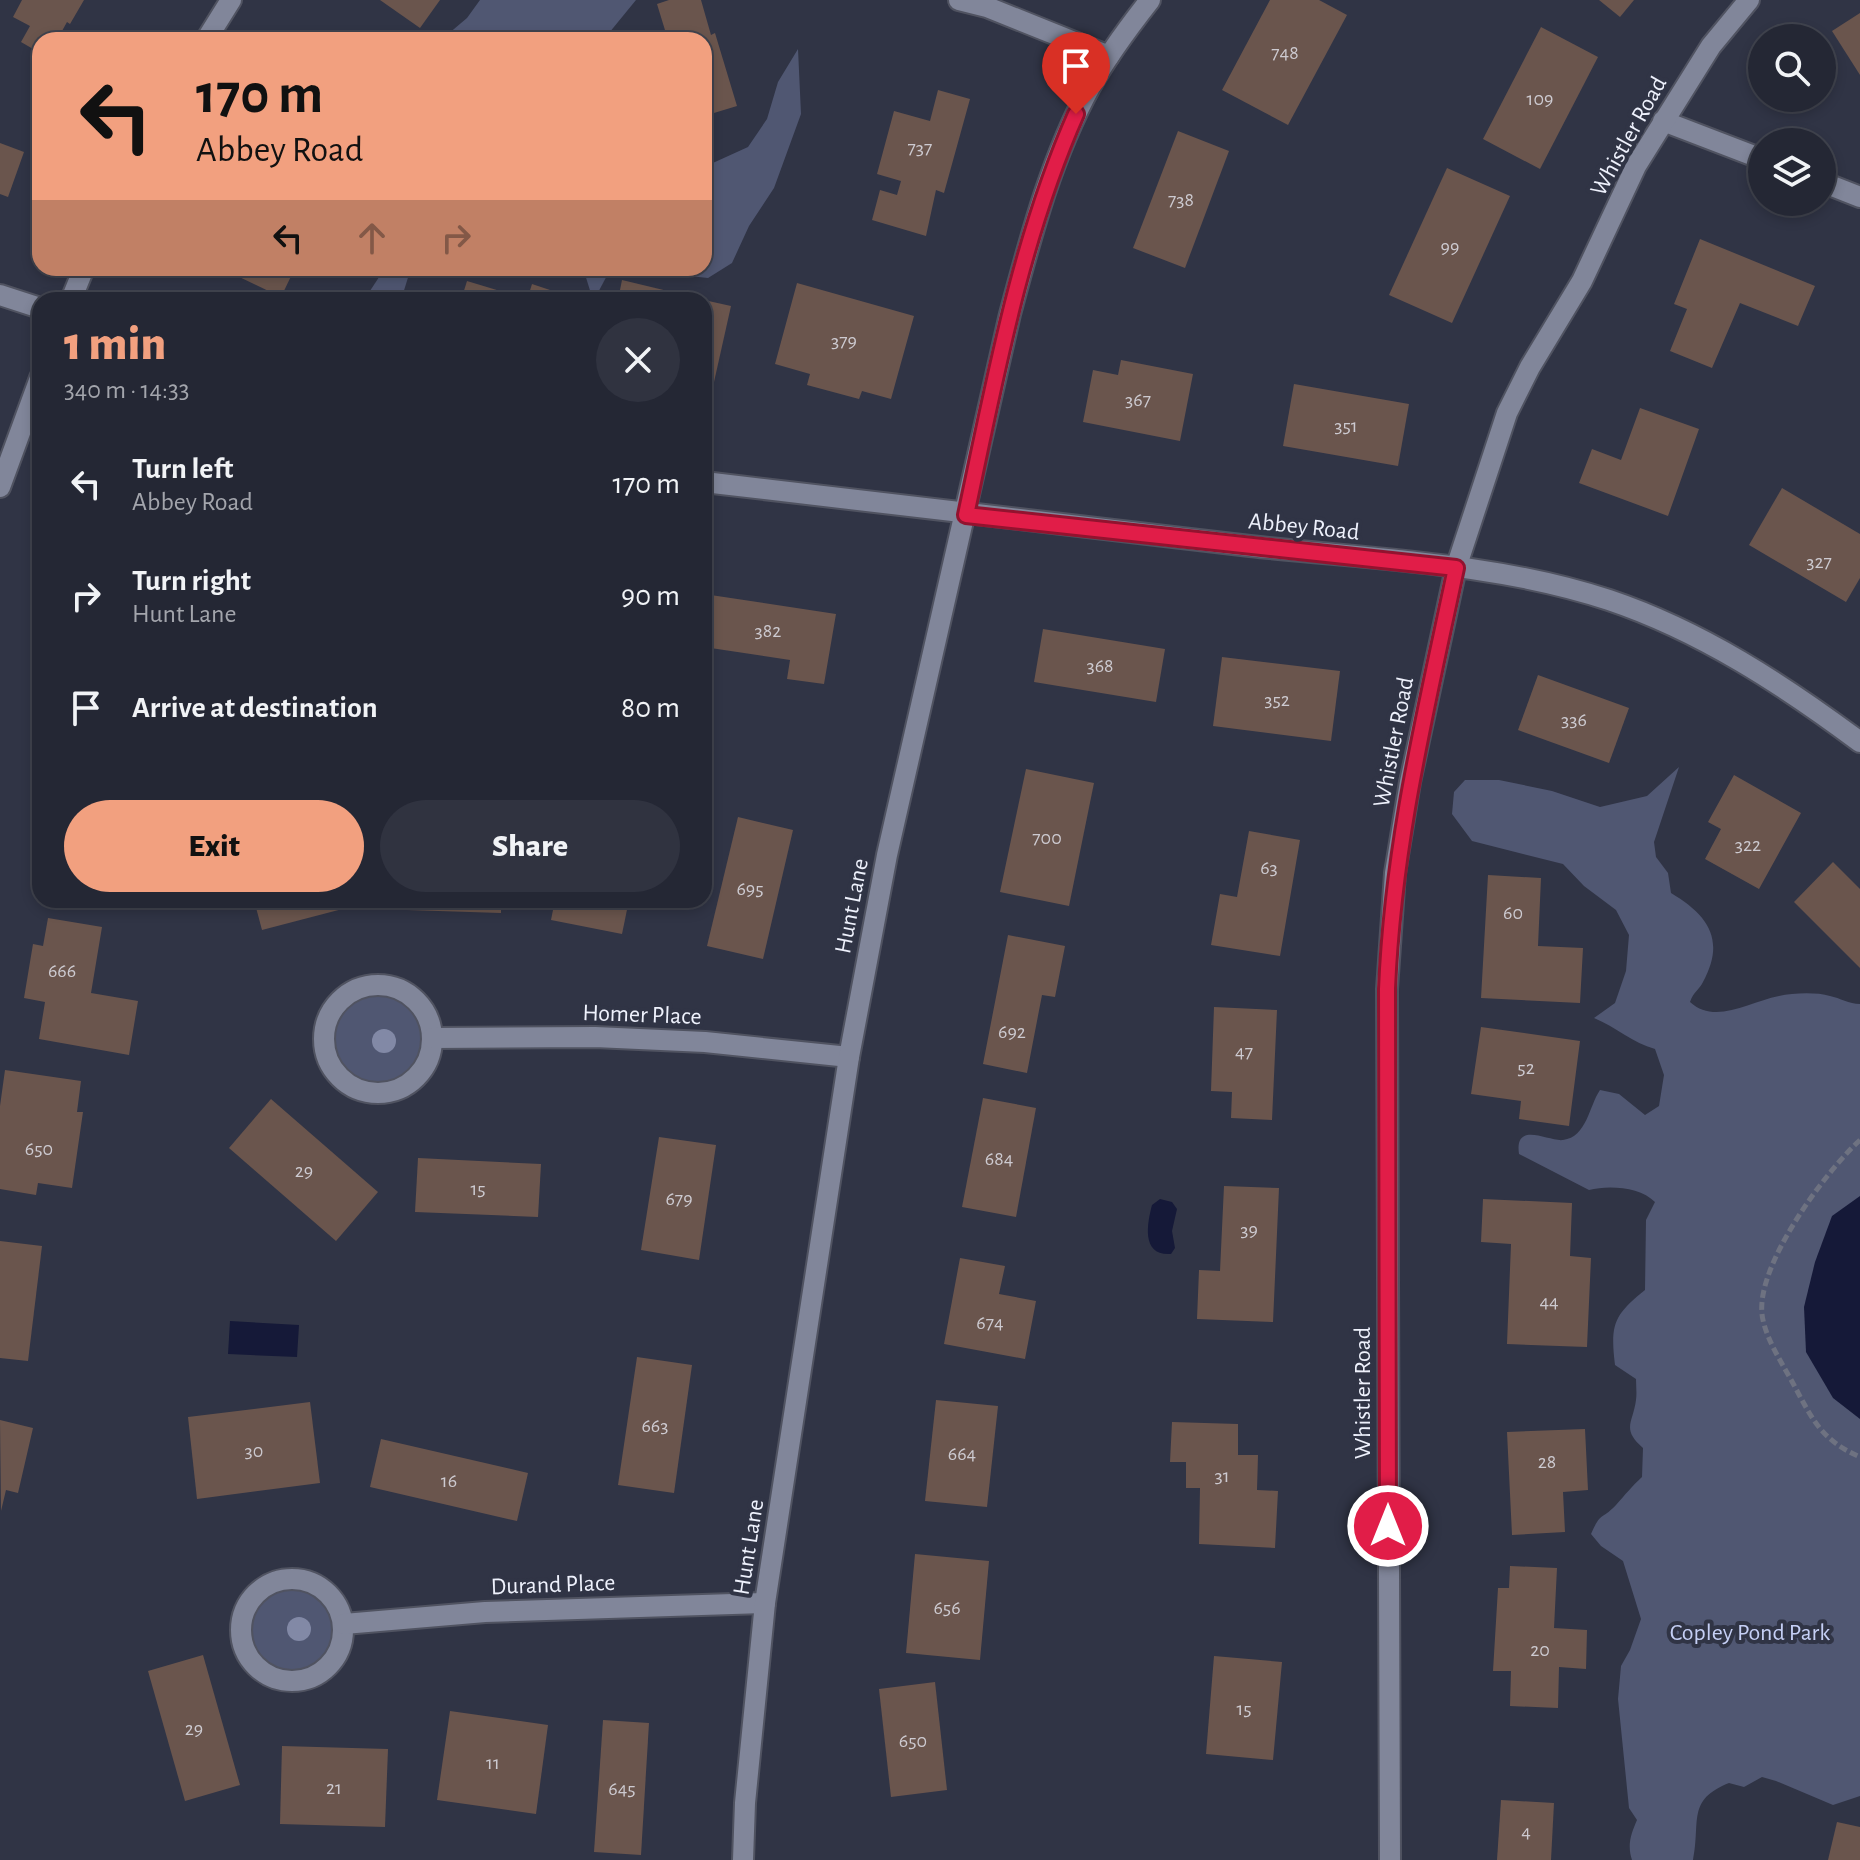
<!DOCTYPE html>
<html lang="en">
<head>
<meta charset="utf-8">
<style>
	body { margin:0; font-family:"Alegreya Sans",sans-serif; background:#303340; color:#f1f3f6; height:100vh; display:flex; flex-direction:column; font-size:30px; white-space:nowrap }
	* { box-sizing:border-box; margin:0 }
	p { font-size:26px; color:#a3a5ac }
	.icon { flex:none; width:44px; height:44px; fill:none; stroke:currentColor; stroke-width:2; stroke-linecap:round; stroke-linejoin:round }
	.map { position:relative; flex:1; overflow:hidden }
	.details { position:absolute; left:32px; top:292px; width:680px; height:616px; display:flex; flex-direction:column; background:#242734; border-radius:24px; box-shadow:0 4px 12px #0003,0 0 0 2px #41444f }
	.details>* { flex:none }
	.guide { position:absolute; left:32px; top:32px; width:680px; height:244px; border-radius:24px; box-shadow:0 4px 12px #0003,0 0 0 2px #41444f; background:#f2a07f; color:#111; overflow:hidden }
	.tools { position:absolute; left:1748px; top:24px; display:grid; gap:16px }
	.tools a { display:grid; place-items:center; width:88px; height:88px; border-radius:50%; background:#242734; box-shadow:0 4px 12px #0003,0 0 0 2px #41444f; font-size:40px }
	.pin { position:absolute; display:grid; place-items:center; width:68px; height:68px; color:#fff; margin:-82px -34px; border-radius:50% 50% 50% 0; rotate:-45deg; box-shadow:0 0 8px #0007 }
	.pin .icon { rotate:45deg }
	.me { position:absolute; width:88px; margin:-44px; rotate:0deg; stroke-linejoin:round; filter:drop-shadow(0 0 6px #0008) }
	.turn { display:flex; align-items:center; gap:28px; height:168px; padding:0 32px; font-size:36px }
	.turn .icon { width:104px; height:104px; stroke-width:2.5 }
	.turn b { display:block; font-size:56px; line-height:68px }
	.lanes { display:flex; align-items:center; height:76px; padding:0 32px; background:#0003; justify-content:center; gap:40px; direction:ltr }
	.lanes .off { opacity:.35 }
	.round { display:grid; place-items:center; flex:none; width:84px; height:84px; border-radius:42px; background:#303340 }
	.summary { display:flex; align-items:center; justify-content:space-between; height:136px; padding:0 32px }
	h1 { font-size:48px; font-weight:800; line-height:60px; color:#f2a07f }
	.button { display:flex; gap:16px; margin-top:auto; padding:16px 32px }
	.button a { flex:1; height:92px; border-radius:48px; background:#f2a07f; color:#111; font-size:32px; font-weight:800; line-height:92px; text-align:center }
	.button a+a { background:#303340; color:#f1f3f6 }
	ul { padding:0; list-style:none }
	li { display:flex; align-items:center; gap:24px; height:112px; padding:0 32px }
	li div { flex:1 }
	li b { display:block; font-size:30px }
	li em { font-style:normal }
	.map>svg:first-child { display:block }
	.green { fill:#505772 }
	.water { fill:#151938 }
	.building { fill:#6a554d }
	.lines { fill:none; stroke-linecap:round; stroke-linejoin:round }
	.minor-casing { stroke:#505361; stroke-width:24 }
	.tertiary-casing { stroke:#505361; stroke-width:24 }
	.path { stroke:#6e7281; stroke-width:5; stroke-dasharray:8 4; stroke-linecap:butt }
	.minor { stroke:#81869a; stroke-width:20 }
	.tertiary { stroke:#81869a; stroke-width:20 }
	.tree { fill:#8289a6 }
	.route-casing { stroke:#92132f; stroke-width:20 }
	.route { stroke:#e11d48; stroke-width:14 }
	.labels { text-anchor:middle; stroke-width:8; stroke-linejoin:round; paint-order:stroke }
	.number-label { font-size:20px; fill:#cdcad0 }
	.street-label { font-size:24px; fill:#eef1fc; stroke:#303445 }
	.park-label { font-size:24px; fill:#c5cff5; stroke:#303445 }
</style>
</head>
<body>
<div class="map">
<svg width="1860" height="1860" viewBox="0 0 1860 1860">
	<rect width="100%" height="100%" fill="#303445"/>
	<g class="green">
		<polygon points="480,0 636,0 609,33 607,40 441,40 467,18"/>
		<polygon points="798,49 801,114 774,188 749,226 732,263 708,278 680,275 661,269 704,268 704,167 748,147 767,119 778,82"/>
		<polygon points="385,268 411,268 401,300 364,300"/>
		<polygon points="583,268 611,268 594,300 593,300"/>
		<path d="M1679,767L1654,842L1656,857L1668,873L1671,893C1708,915 1726,940 1703,982C1699,990 1694,991 1690,1002C1715,1025 1749,1002 1779,996C1793,993 1816,992 1830,996C1840,998 1849,1004 1860,1004V1796L1833,1805L1776,1781L1762,1777L1744,1787L1729,1783C1686,1800 1701,1822 1693,1860H1632C1627,1845 1631,1834 1637,1820L1629,1808L1618,1699L1621,1666L1630,1650L1641,1619L1623,1561L1601,1546L1591,1534C1601,1511 1602,1520 1616,1505C1625,1495 1632,1486 1642,1477L1643,1448C1621,1429 1633,1423 1636,1400C1637,1393 1636,1386 1636,1379L1615,1365C1610,1324 1614,1315 1645,1290L1646,1220L1655,1202C1640,1187 1609,1185 1589,1190L1519,1154C1514,1120 1549,1142 1563,1140C1587,1137 1589,1106 1600,1090L1619,1094L1645,1115L1659,1106L1664,1075L1655,1049C1633,1043 1616,1027 1594,1018L1615,1003L1626,971L1629,935L1616,910L1584,886L1563,864L1472,841L1452,814L1454,792L1465,780H1499L1552,791L1600,807L1647,796Z"/>
		<circle cx="378" cy="1039" r="54"/>
		<circle cx="292" cy="1630" r="51"/>
	</g>
	<g class="water">
		<polygon points="1860,1196 1860,1419 1833,1398 1806,1352 1804,1307 1815,1262 1832,1216"/>
		<path d="M1160,1199L1172,1202L1177,1209L1172,1231L1175,1248L1171,1254C1141,1256 1147,1224 1152,1205Z"/>
		<polygon points="230,1321 299,1325 297,1357 228,1354"/>
	</g>
	<g class="building">
		<polygon points="22,0 84,0 70,24 67,22 57,40 40,40 40,53 21,42 30,26 13,17"/>
		<polygon points="380,0 440,0 420,28"/>
		<polygon points="669,0 701,0 711,35 715,33 737,106 704,116 704,40 668,40 657,4"/>
		<polygon points="1270,0 1319,0 1347,15 1288,125 1222,90"/>
		<polygon points="1599,0 1634,0 1620,17"/>
		<polygon points="1860,13 1860,75 1832,31"/>
		<polygon points="1541,27 1598,57 1540,169 1483,139"/>
		<polygon points="938,90 970,99 944,193 936,190 926,236 872,220 880,190 897,195 901,181 877,174 894,111 930,121"/>
		<polygon points="1178,131 1229,151 1185,268 1133,248"/>
		<polygon points="0,143 24,152 8,197 0,194"/>
		<polygon points="1447,168 1510,196 1452,323 1389,295"/>
		<polygon points="1700,239 1815,286 1798,326 1740,303 1712,368 1670,351 1687,309 1674,304"/>
		<polygon points="233,268 295,268 281,297 231,273"/>
		<polygon points="622,280 701,299 701,300 618,300"/>
		<polygon points="467,281 527,299 527,300 461,300"/>
		<polygon points="797,283 914,316 891,399 862,391 859,399 807,385 810,374 775,364"/>
		<polygon points="532,284 559,293 556,300 527,300"/>
		<polygon points="704,300 731,306 714,382 704,379"/>
		<polygon points="1121,360 1193,374 1180,441 1083,422 1093,370 1118,375"/>
		<polygon points="1294,384 1409,404 1398,466 1283,446"/>
		<polygon points="1640,408 1699,429 1668,516 1579,483 1592,449 1621,460"/>
		<polygon points="1782,488 1860,534 1860,578 1846,602 1749,545"/>
		<polygon points="704,594 836,614 824,684 787,679 790,660 704,647"/>
		<polygon points="1043,629 1165,649 1156,702 1034,682"/>
		<polygon points="1222,657 1340,671 1331,741 1213,726"/>
		<polygon points="1538,675 1629,708 1609,763 1518,730"/>
		<polygon points="1026,769 1094,783 1069,906 1000,892"/>
		<polygon points="1734,775 1801,813 1759,889 1705,859 1721,829 1708,822"/>
		<polygon points="738,817 793,830 763,959 707,946"/>
		<polygon points="1249,831 1300,840 1280,956 1211,945 1220,894 1237,897"/>
		<polygon points="1833,862 1860,889 1860,968 1794,902"/>
		<polygon points="1488,875 1541,878 1538,946 1583,948 1580,1003 1481,998"/>
		<polygon points="254,900 373,900 373,901 262,930"/>
		<polygon points="408,900 501,900 501,913 407,910"/>
		<polygon points="555,900 629,900 622,934 551,920"/>
		<polygon points="48,918 102,927 91,993 138,1001 129,1055 39,1039 45,1002 24,998 33,944 43,946"/>
		<polygon points="1008,935 1065,946 1055,997 1042,995 1027,1073 983,1064"/>
		<polygon points="1214,1007 1277,1010 1272,1120 1231,1118 1232,1092 1211,1091"/>
		<polygon points="1481,1027 1580,1041 1569,1126 1519,1119 1521,1101 1471,1094"/>
		<polygon points="5,1070 81,1081 77,1112 83,1112 72,1188 38,1183 36,1195 0,1189 0,1106"/>
		<polygon points="983,1098 1036,1108 1016,1217 962,1207"/>
		<polygon points="271,1099 378,1192 336,1241 229,1148"/>
		<polygon points="659,1137 716,1145 699,1260 641,1250"/>
		<polygon points="418,1158 541,1164 538,1217 415,1212"/>
		<polygon points="1224,1186 1279,1188 1273,1322 1197,1319 1199,1270 1220,1271"/>
		<polygon points="1483,1199 1572,1203 1570,1256 1591,1258 1587,1347 1507,1344 1511,1244 1481,1242"/>
		<polygon points="0,1241 42,1246 28,1361 0,1358"/>
		<polygon points="960,1258 1005,1266 999,1294 1036,1301 1025,1359 944,1344"/>
		<polygon points="637,1357 692,1365 674,1493 618,1485"/>
		<polygon points="936,1400 998,1406 987,1507 925,1501"/>
		<polygon points="310,1402 320,1483 197,1499 188,1417"/>
		<polygon points="0,1420 33,1428 18,1493 6,1490 1,1511"/>
		<polygon points="1172,1422 1238,1424 1238,1455 1258,1455 1257,1490 1278,1491 1275,1548 1199,1544 1200,1488 1186,1488 1186,1462 1170,1462"/>
		<polygon points="1585,1429 1588,1490 1563,1492 1565,1532 1512,1535 1507,1432"/>
		<polygon points="381,1439 528,1473 517,1521 370,1487"/>
		<polygon points="915,1554 989,1561 980,1660 906,1653"/>
		<polygon points="1510,1566 1557,1568 1554,1628 1587,1630 1586,1669 1559,1667 1558,1708 1510,1706 1511,1671 1493,1671 1498,1588 1509,1588"/>
		<polygon points="203,1655 240,1785 185,1801 148,1671"/>
		<polygon points="1214,1656 1282,1662 1273,1760 1206,1754"/>
		<polygon points="935,1682 947,1790 891,1797 879,1689"/>
		<polygon points="450,1711 548,1725 536,1814 437,1800"/>
		<polygon points="603,1720 649,1723 641,1855 594,1852"/>
		<polygon points="282,1746 388,1749 385,1827 280,1824"/>
		<polygon points="1501,1800 1554,1803 1551,1860 1497,1860"/>
		<polygon points="1837,1822 1860,1827 1860,1860 1828,1860"/>
	</g>
	<g class="lines">
		<defs>
			<g id="minor">
				<polyline points="959,0 987,7 1109,56"/>
				<polyline points="1663,121 1762,159"/>
				<polyline points="1822,182 1860,197"/>
				<polyline points="0,295 40,308"/>
				<path d="M704,482C886,505 1068,526 1250,546C1369,559 1494,562 1609,600C1701,631 1782,684 1860,742"/>
				<circle cx="378" cy="1039" r="54"/>
				<polyline points="432,1038 595,1037 705,1042 849,1057"/>
				<circle cx="292" cy="1630" r="51"/>
				<polyline points="344,1624 485,1612 765,1603"/>
				<path d="M743,1860L745,1803L765,1603L849,1057L887,855L1010,314C1031,236 1051,158 1090,87C1107,56 1128,28 1150,0"/>
				<polyline points="1390,1860 1387,989 1395,873 1410,782 1456,568 1507,413 1530,367 1582,281 1636,166 1711,46 1749,0"/>
			</g>
			<g id="tertiary">
				<polyline points="206,40 231,0"/>
				<polyline points="71,300 84,268"/>
				<polyline points="0,487 40,378"/>
			</g>
		</defs>
		<use href="#minor" class="minor-casing"/>
		<use href="#tertiary" class="tertiary-casing"/>
		<path class="path" d="M1860,1140C1825,1172 1751,1271 1763,1320C1768,1343 1784,1366 1795,1387C1813,1421 1823,1441 1860,1457"/>
		<use href="#minor" class="minor"/>
		<use href="#tertiary" class="tertiary"/>
	</g>
	<g class="tree">
		<circle cx="384" cy="1041" r="12"/>
		<circle cx="299" cy="1629" r="12"/>
	</g>
	<g class="lines">
		<defs>
			<path id="route" d="M1076,114C1020,241 995,379 966,515L1456,568C1426,710 1393,843 1387,989L1388,1526"/>
		</defs>
		<use href="#route" class="route-casing"/>
		<use href="#route" class="route"/>
	</g>
	<g class="labels">
		<g class="number-label">
			<text x="1285" y="59">748</text>
			<text x="1540" y="105">109</text>
			<text x="920" y="154">737</text>
			<text x="1181" y="206">738</text>
			<text x="1450" y="253">99</text>
			<text x="844" y="347">379</text>
			<text x="1138" y="406">367</text>
			<text x="1346" y="432">351</text>
			<text x="1819" y="568">327</text>
			<text x="768" y="637">382</text>
			<text x="1100" y="672">368</text>
			<text x="1277" y="706">352</text>
			<text x="1574" y="726">336</text>
			<text x="1047" y="844">700</text>
			<text x="1748" y="851">322</text>
			<text x="1269" y="874">63</text>
			<text x="750" y="895">695</text>
			<text x="1513" y="919">60</text>
			<text x="62" y="977">666</text>
			<text x="1012" y="1038">692</text>
			<text x="1244" y="1058">47</text>
			<text x="1526" y="1074">52</text>
			<text x="39" y="1155">650</text>
			<text x="999" y="1165">684</text>
			<text x="304" y="1177">29</text>
			<text x="478" y="1195">15</text>
			<text x="679" y="1205">679</text>
			<text x="1249" y="1236">39</text>
			<text x="1549" y="1308">44</text>
			<text x="990" y="1329">674</text>
			<text x="655" y="1432">663</text>
			<text x="254" y="1457">30</text>
			<text x="962" y="1460">664</text>
			<text x="1547" y="1468">28</text>
			<text x="1222" y="1482">31</text>
			<text x="449" y="1487">16</text>
			<text x="947" y="1614">656</text>
			<text x="1540" y="1656">20</text>
			<text x="1244" y="1715">15</text>
			<text x="194" y="1735">29</text>
			<text x="913" y="1747">650</text>
			<text x="493" y="1769">11</text>
			<text x="334" y="1794">21</text>
			<text x="622" y="1795">645</text>
			<text x="1526" y="1838">4</text>
		</g>
		<g class="street-label">
			<text transform="translate(1628 136) rotate(-61)" y="8">Whistler Road</text>
			<text transform="translate(1304 526) rotate(6)" y="8">Abbey Road</text>
			<text transform="translate(1393 742) rotate(-79)" y="8">Whistler Road</text>
			<text transform="translate(851 906) rotate(-79)" y="8">Hunt Lane</text>
			<text transform="translate(642 1014) rotate(2)" y="8">Homer Place</text>
			<text transform="translate(1362 1393) rotate(-90)" y="8">Whistler Road</text>
			<text transform="translate(748 1547) rotate(-81)" y="8">Hunt Lane</text>
			<text transform="translate(553 1584) rotate(-2)" y="8">Durand Place</text>
		</g>
		<g class="park-label">
			<text x="1750" y="1640">Copley Pond Park</text>
		</g>
	</g>
</svg>
<div class="tools">
<a><svg class="icon" aria-label="search" viewBox="0 0 24 24"><circle cx="10" cy="10" r="6"/><path d="M15 15l6 6"/></svg></a>
<a><svg class="icon" aria-label="layers" viewBox="0 0 24 24"><path d="M12 4l9 5-9 5-9-5zM3 14l9 5 9-5"/></svg></a>
</div>
<div class="pin" style="left:1076px;top:114px;background:#d93025"><svg class="icon" aria-label="arrive" viewBox="0 0 24 24"><path d="M6 21V4h12l-3 4 3 4H6"/></svg></div>
<svg class="me" style="left:1388px;top:1526px" viewBox="-20 -20 40 40"><circle r="17" fill="#e11d48" stroke="#fff" stroke-width="3"/><path d="M0-11L8 9 0 5-8 9z" fill="#fff"/></svg>
<div class="guide">
<div class="turn"><svg class="icon" aria-label="left" viewBox="0 0 24 24"><path d="M17 20v-9H6M10 6l-5 5 5 5"/></svg><div><b>170 m</b>Abbey Road</div></div>
<div class="lanes"><svg class="icon" aria-label="left" viewBox="0 0 24 24"><path d="M17 20v-9H6M10 6l-5 5 5 5"/></svg><svg class="icon off" aria-label="ahead" viewBox="0 0 24 24"><path d="M12 20V5M6 11l6-6 6 6"/></svg><svg class="icon off" aria-label="right" viewBox="0 0 24 24"><path d="M7 20v-9h11M14 6l5 5-5 5"/></svg></div>
</div>
<section class="details">
<div class="summary"><div><h1>1 min</h1><p>340 m · 14:33</p></div><a class="round"><svg class="icon" aria-label="close" viewBox="0 0 24 24"><path d="M6 6l12 12M18 6L6 18"/></svg></a></div>
<ul>
<li><svg class="icon" aria-label="left" viewBox="0 0 24 24"><path d="M17 20v-9H6M10 6l-5 5 5 5"/></svg><div><b>Turn left</b><p>Abbey Road</p></div><em>170 m</em></li>
<li><svg class="icon" aria-label="right" viewBox="0 0 24 24"><path d="M7 20v-9h11M14 6l5 5-5 5"/></svg><div><b>Turn right</b><p>Hunt Lane</p></div><em>90 m</em></li>
<li><svg class="icon" aria-label="arrive" viewBox="0 0 24 24"><path d="M6 21V4h12l-3 4 3 4H6"/></svg><div><b>Arrive at destination</b></div><em>80 m</em></li>
</ul>
<div class="button"><a>Exit</a><a>Share</a></div>
</section>
</div>
</body>
</html>
